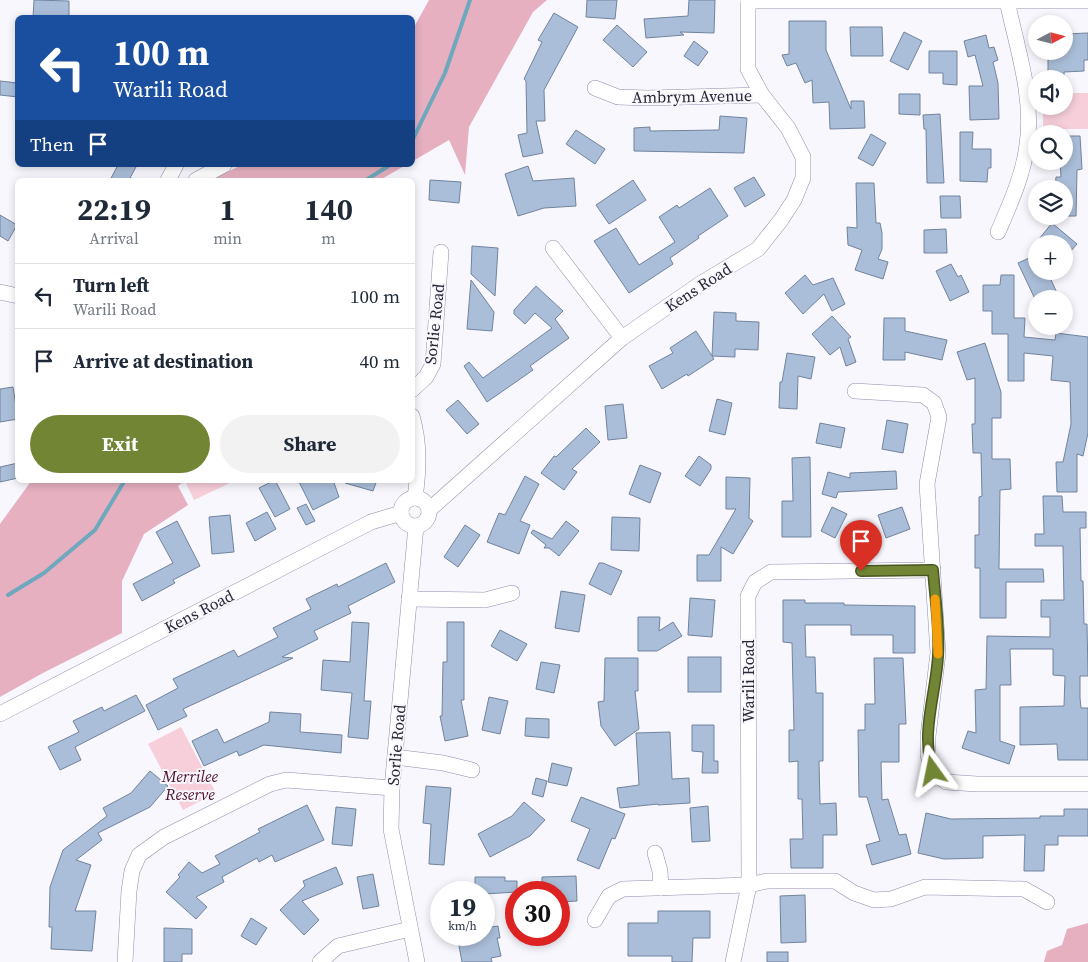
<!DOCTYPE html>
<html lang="en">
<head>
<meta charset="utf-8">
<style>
	body { margin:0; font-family:"Source Serif 4",serif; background:#f2f2f3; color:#1f2937; height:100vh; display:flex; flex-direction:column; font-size:19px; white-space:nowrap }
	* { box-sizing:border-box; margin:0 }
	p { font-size:16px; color:#747a83 }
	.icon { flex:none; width:28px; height:28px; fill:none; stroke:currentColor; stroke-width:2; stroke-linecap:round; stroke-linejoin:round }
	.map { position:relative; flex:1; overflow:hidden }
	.details { position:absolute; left:15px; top:178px; width:400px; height:305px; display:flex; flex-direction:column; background:#fff; border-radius:8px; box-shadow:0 2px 8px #0003 }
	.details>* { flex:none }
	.guide { position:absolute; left:15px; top:15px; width:400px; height:152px; border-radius:8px; box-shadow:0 2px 8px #0003; background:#1a4fa0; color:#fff; overflow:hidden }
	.needle { width:32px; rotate:83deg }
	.fabs { position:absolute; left:1028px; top:15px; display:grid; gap:10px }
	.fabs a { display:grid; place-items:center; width:45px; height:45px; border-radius:50%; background:#fff; box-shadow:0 2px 8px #0003; font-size:25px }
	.speed { position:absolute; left:430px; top:881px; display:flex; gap:10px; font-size:25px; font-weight:700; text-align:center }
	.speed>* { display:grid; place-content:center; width:65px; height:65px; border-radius:50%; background:#fff; box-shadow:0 2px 8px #0003; line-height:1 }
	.speed small { font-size:12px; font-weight:400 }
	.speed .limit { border:8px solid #d22; background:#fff; color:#111 }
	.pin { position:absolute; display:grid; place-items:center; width:42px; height:42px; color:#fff; margin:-51px -21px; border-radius:50% 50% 50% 0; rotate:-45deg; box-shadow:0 0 5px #0007 }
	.pin .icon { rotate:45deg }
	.me { position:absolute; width:55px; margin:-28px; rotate:348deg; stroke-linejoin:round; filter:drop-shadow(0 0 4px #0008) }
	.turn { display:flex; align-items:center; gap:18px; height:105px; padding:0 15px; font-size:22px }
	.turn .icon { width:65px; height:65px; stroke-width:2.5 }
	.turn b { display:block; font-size:35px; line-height:42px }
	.then { display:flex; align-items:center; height:48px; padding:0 15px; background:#0003; gap:10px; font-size:19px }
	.eta { display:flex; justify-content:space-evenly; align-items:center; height:85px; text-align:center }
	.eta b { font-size:30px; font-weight:700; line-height:35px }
	.action { display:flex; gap:10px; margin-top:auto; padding:10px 15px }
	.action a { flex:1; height:58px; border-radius:30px; background:#728535; color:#fff; font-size:20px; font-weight:700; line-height:58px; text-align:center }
	.action a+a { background:#f2f2f3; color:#1f2937 }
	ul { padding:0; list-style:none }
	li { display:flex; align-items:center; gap:15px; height:65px; padding:0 15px; border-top:1px solid #e0e1e3 }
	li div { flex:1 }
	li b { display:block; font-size:19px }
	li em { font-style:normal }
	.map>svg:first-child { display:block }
	.green { fill:#f7cfda }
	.forest { fill:#e6b0c0 }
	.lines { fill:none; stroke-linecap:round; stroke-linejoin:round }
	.stream { stroke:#6ea8bd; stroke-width:4 }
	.building { fill:#abbed9; stroke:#71839c }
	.minor-casing { stroke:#908daa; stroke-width:16 }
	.minor { stroke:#fff; stroke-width:15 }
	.route-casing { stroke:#4a5622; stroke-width:12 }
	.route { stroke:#728535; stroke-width:9 }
	.slow { stroke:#f59e0b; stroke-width:9 }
	.labels { text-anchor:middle; stroke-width:4; stroke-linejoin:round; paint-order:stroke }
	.street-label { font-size:16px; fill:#292733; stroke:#f8f7fe }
	.park-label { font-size:16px; font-style:italic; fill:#4f102b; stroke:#f8f7fe }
</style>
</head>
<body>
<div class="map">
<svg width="1088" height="962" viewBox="0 0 1088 962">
	<rect width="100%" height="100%" fill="#f8f7fe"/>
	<g class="green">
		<polygon points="1064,93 1088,93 1088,129 1043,129 1043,106 1064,106"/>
		<polygon points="187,480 228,480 230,483 194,500 185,481"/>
		<polygon points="181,727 216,793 183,810 148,744"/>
	</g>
	<g class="forest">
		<polygon points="429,0 547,0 533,12 469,127 465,175 449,140 413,161 413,29"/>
		<polygon points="242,165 406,165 380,180 210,180"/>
		<polygon points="32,480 186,480 178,486 188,505 144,534 122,581 122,633 41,674 0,697 0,524"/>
		<polygon points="1088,923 1088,962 1044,962 1047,951 1062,945 1067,929"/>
	</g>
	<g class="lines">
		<g class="stream">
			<polyline points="412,141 445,73 470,0"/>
			<polyline points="366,180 390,165"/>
			<polyline points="8,595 44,573 95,530 125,480"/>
		</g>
	</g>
	<g class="building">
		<polygon points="34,0 69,1 69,18 33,18"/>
		<polygon points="587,0 617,0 615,19 586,17"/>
		<polygon points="689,0 715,0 714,33 680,32 684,35 646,38 644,19 688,16"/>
		<polygon points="554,13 578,27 544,90 545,121 536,121 543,153 523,157 518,135 527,133 526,81 524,79 542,42 538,40"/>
		<polygon points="789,21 826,21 826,50 851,109 851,101 864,101 865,128 830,129 829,102 813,103 812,80 805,83 796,63 787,66 782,55 789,54"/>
		<polygon points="617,25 647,52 633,67 603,40"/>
		<polygon points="850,27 882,27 883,56 851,56"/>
		<polygon points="904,32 922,41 908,70 890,61"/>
		<polygon points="1088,33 1088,60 1084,60 1084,71 1064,72 1064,79 1048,79 1048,51 1064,51 1064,34"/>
		<polygon points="986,35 989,48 994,47 998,60 993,62 998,83 999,119 970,120 969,86 983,86 975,55 968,57 964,41"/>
		<polygon points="694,41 708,52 698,66 684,56"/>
		<polygon points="929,51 957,51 957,85 943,84 943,73 929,73"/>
		<polygon points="0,81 18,83 18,97 0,95"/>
		<polygon points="899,94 920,94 920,115 899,114"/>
		<polygon points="940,114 944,183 927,183 926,129 924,129 923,115"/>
		<polygon points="720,116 747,118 744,153 634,151 634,128 650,127 650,131 719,130"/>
		<polygon points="576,130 605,149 595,164 566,144"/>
		<polygon points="960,132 973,132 972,149 991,149 991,168 988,168 987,182 960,181"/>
		<polygon points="871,134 886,143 873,166 858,158"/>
		<polygon points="1064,136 1080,136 1082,169 1077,170 1076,216 1064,216 1064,189 1055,189 1056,177 1061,177 1060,161 1064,161"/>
		<polygon points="118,165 137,165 129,180 110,180"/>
		<polygon points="528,166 533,181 574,178 576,206 544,208 518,216 505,174"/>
		<polygon points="754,177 765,195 745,207 734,188"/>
		<polygon points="430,180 461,182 459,203 429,200"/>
		<polygon points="633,180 646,200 609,224 596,205"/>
		<polygon points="856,183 874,183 876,223 880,223 882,233 882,249 878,259 888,262 883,279 855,270 862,250 848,245 847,227 857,228"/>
		<polygon points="710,188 728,216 698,236 699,238 670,258 673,264 629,293 594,241 616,228 639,265 675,242 659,217 677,205 679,208"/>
		<polygon points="940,196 960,196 961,218 941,218"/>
		<polygon points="0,215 17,225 8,241 0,236"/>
		<polygon points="1052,223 1077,244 1064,259 1064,244 1035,244"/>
		<polygon points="946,229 947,253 924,253 924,230"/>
		<polygon points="472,246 498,248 495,296 471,274"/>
		<polygon points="1036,255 1036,271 1047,271 1057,293 1044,299 1035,299 1018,263"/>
		<polygon points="951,264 958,277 961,275 969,292 950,301 936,271"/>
		<polygon points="805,275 813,285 833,278 845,304 832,311 824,294 803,314 785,293"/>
		<polygon points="1001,275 1014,275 1014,318 1025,318 1024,337 1055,340 1056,333 1088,337 1088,433 1083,456 1077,454 1077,492 1057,492 1056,462 1063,462 1071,424 1070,382 1051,380 1053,356 1024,353 1024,381 1008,381 1008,334 992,334 992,311 983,311 983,285 1000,285"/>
		<polygon points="471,280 494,312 492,331 467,329"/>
		<polygon points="536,286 563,311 555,319 569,338 530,366 533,370 487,402 464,366 469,362 483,378 552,328 535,313 525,324 514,314 514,310"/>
		<polygon points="714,312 736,313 736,321 759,322 758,350 735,349 735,357 712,356"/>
		<polygon points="832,316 851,337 848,339 856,362 846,366 840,347 830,355 812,334"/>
		<polygon points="884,318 905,318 905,331 947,340 942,360 905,352 905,360 883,360"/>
		<polygon points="696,331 714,359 688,376 687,374 662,389 649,366 673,353 670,348"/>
		<polygon points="985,343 1001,392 1001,418 992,418 992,459 1010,459 1011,489 1000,490 999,569 1043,569 1044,582 1006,582 1006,618 980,618 980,568 975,568 975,535 979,535 979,497 982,496 981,453 973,453 972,424 975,424 975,378 967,380 957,352"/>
		<polygon points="787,353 815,357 811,379 798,376 797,409 779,408 780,382 782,382"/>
		<polygon points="13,387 18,419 0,422 0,389"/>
		<polygon points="717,399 732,403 725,435 709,431"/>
		<polygon points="458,400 479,424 467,434 446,410"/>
		<polygon points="623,404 627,438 608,440 605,406"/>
		<polygon points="887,420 908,424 903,453 882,449"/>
		<polygon points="820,423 845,428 841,448 816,443"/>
		<polygon points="586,428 600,442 572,469 577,472 564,490 541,473 554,456 556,457"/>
		<polygon points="699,456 711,465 711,469 700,486 685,476"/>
		<polygon points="810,457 811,537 782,537 782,501 793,501 792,458"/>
		<polygon points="18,463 18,478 0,482 0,467"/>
		<polygon points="640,465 661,473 650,503 629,494"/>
		<polygon points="896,471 897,489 838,492 836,498 822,494 828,472 850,478 850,473"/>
		<polygon points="525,476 539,484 520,521 530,525 519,554 487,542 499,513 505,515"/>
		<polygon points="726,477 750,478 749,518 753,521 733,554 721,547 721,581 697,581 697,555 709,555 736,509 726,509"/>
		<polygon points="275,480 290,509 275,517 259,488"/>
		<polygon points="298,480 333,480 339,497 313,510"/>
		<polygon points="345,480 377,480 373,491 345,483"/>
		<polygon points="1043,496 1062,496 1063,512 1086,512 1086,528 1080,528 1081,581 1083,581 1084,624 1087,624 1088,676 1080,676 1080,698 1081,708 1088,708 1088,760 1058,760 1057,744 1020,745 1020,707 1064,706 1065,676 1053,675 1053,649 1010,649 1011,685 1000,685 1000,741 1015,746 1009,764 962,748 968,731 976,733 975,690 986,689 987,636 1050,637 1050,617 1041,617 1041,600 1064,600 1063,546 1035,546 1035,534 1044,534"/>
		<polygon points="306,504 315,521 306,525 297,508"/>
		<polygon points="832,507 847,514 835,538 821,531"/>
		<polygon points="902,507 910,529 886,538 878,515"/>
		<polygon points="267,512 276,529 255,541 246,523"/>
		<polygon points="230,515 234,552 212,554 209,517"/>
		<polygon points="612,517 640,518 639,551 611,550"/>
		<polygon points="177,521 200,566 173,580 175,583 142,601 133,584 173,563 156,532"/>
		<polygon points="566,521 579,531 559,556 549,548 544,548 546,545 531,533 533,530 552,539"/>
		<polygon points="465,525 480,535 458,567 444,557"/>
		<polygon points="386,563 395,582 348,606 351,613 314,631 318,639 282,657 293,658 183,709 187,716 158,730 146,705 178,688 173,679 234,650 238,657 278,637 273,628 311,609 306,599 337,584 338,587"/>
		<polygon points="599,563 603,563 622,571 611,595 589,584"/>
		<polygon points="561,591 585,595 579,632 555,628"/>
		<polygon points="690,598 715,600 712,637 688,635"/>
		<polygon points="783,600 805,600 805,603 844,603 844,605 915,606 915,653 893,653 893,635 851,635 851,625 805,625 806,657 815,657 816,693 823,693 823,761 819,761 820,804 836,803 837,835 823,835 823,868 791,868 790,839 803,839 802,799 798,799 798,761 789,762 789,730 794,730 792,643 783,642"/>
		<polygon points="638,617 660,617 659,631 673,622 682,636 657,651 638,651"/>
		<polygon points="352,622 369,623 364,701 371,701 368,739 348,737 352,693 321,690 323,660 350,662"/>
		<polygon points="447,622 464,622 464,700 461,700 468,736 445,741 440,716 442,716 443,662 447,662"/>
		<polygon points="500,630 527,644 517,661 491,646"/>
		<rect x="688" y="657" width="33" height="35"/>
		<polygon points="605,658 638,658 638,691 635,691 639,729 615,746 601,726 598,702 604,701"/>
		<polygon points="874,658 903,658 906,724 899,724 899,762 881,762 882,800 888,799 899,835 906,834 911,854 872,865 866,845 880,841 867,797 859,797 858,730 865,730 865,704 875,704"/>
		<polygon points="541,662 560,665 554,693 536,689"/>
		<polygon points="136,695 145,711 75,747 81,760 60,770 48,747 79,732 73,721 102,707 104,711"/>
		<polygon points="489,697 508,701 500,734 482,730"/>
		<polygon points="270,712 301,714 300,732 342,735 341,753 264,745 239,756 237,751 204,766 192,741 217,729 224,743 269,722"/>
		<polygon points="526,718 549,719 549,738 525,736"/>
		<polygon points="692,725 714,725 714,761 718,761 718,773 702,773 703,752 692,751"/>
		<polygon points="670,732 672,779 689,778 690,803 658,805 658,804 620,808 617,788 639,785 636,733"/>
		<polygon points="552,763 572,768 567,786 548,782"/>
		<polygon points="150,771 168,786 150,807 98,833 102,840 76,860 91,865 75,911 96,911 92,951 51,949 52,927 49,927 50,887 63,850 107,816 103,808 131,793"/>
		<polygon points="536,778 547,781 543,797 532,794"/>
		<polygon points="426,786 451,788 444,865 429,864 431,824 423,823"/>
		<polygon points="581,797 625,814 615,839 612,838 599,869 577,860 590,829 571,821"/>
		<polygon points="524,802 545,820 530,836 490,857 478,834 512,816"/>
		<polygon points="307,805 324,840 275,862 272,855 259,862 257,858 222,877 224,882 196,897 207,907 196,919 166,892 180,877 178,875 189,862 202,873 220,864 215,856 260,832 258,829"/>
		<polygon points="708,806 710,841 692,842 690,808"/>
		<polygon points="336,807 356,809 352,846 332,844"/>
		<polygon points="1064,809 1088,809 1088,836 1058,836 1058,845 1045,845 1044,871 1024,871 1025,835 983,836 983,858 944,859 918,853 926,813 951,819 1040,818 1040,816 1064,816"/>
		<polygon points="336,867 343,884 302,901 319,920 304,935 280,910 305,886 303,881"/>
		<polygon points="373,874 379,906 363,909 357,877"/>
		<polygon points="576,876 577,901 559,902 559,892 542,892 542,877"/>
		<polygon points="475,877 505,877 505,881 517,881 517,892 484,894 484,892 475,892"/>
		<polygon points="805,895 806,942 781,943 780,896"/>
		<polygon points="658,911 710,911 710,938 693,938 692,962 672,962 672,956 628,956 628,923 658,923"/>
		<polygon points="251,918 267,928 256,945 241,936"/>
		<polygon points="498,926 500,938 497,938 501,956 491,958 492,962 462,962 457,935 484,935 484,928"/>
		<polygon points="164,928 192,929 192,954 182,954 182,962 164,962"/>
		<rect x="767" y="952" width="21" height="10"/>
	</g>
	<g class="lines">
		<defs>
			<g id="minor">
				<polyline points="748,1 1088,1"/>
				<polyline points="595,88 618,97 648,98 762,95"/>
				<polyline points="168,180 176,165"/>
				<polyline points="196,180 224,165"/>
				<path d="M998,232C1010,204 1023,176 1027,145C1034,97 1017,48 1007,1"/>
				<polyline points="553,248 622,338"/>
				<polyline points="0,292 18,296"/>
				<polyline points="412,390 426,377 433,364 441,252"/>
				<polyline points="855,391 923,395 934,403 939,417 927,484 938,653 928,736 928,755 933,771 946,782 977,784 1088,784"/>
				<path d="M412,416C420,444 419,469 415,498"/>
				<circle cx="415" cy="512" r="14"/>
				<polyline points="429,510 622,338 700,284 758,249 781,220 794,200 803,178 803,157 788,128 762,95 748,69 748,0"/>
				<polyline points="416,526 392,788 391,829 417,962"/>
				<polyline points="409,599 485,600 512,593"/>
				<polyline points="0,714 371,522 401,513"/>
				<polyline points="395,757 443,763 472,770"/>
				<polyline points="655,853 660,871 661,888"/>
				<polyline points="595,920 609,896 623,889 749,885 767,881 835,881 854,893 874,900 891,899 925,887 1024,889 1047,902"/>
				<polyline points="125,962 129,891 132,871 139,855 164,837 270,784 286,780 392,788"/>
				<polyline points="320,962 338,946 410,929"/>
				<polyline points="733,962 749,885 748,596 755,582 771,572 933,570"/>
			</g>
		</defs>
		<use href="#minor" class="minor-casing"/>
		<use href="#minor" class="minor"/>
	</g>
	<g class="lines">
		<defs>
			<path id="route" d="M861,571L933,570C935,598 940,628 938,656C936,694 920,734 933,771"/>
		</defs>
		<use href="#route" class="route-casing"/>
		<use href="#route" class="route"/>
		<polyline class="slow" points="935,599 938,654"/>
	</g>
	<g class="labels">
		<g class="street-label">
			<text transform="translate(692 96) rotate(-1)" y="6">Ambrym Avenue</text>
			<text transform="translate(698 287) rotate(-33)" y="6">Kens Road</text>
			<text transform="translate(434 324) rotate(-84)" y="6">Sorlie Road</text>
			<text transform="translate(199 611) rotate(-27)" y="6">Kens Road</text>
			<text transform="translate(748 681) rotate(-90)" y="6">Warili Road</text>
			<text transform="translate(396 745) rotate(-85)" y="6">Sorlie Road</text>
		</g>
		<g class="park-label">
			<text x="190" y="782">Merrilee<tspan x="190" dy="18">Reserve</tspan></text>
		</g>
	</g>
</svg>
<div class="fabs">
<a><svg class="needle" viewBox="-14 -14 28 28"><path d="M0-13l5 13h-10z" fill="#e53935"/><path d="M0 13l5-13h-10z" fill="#747a83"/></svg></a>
<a><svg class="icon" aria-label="sound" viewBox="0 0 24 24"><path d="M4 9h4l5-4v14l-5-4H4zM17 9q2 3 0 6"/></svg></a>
<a><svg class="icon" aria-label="search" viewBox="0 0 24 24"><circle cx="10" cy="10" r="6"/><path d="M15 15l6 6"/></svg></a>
<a><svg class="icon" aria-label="layers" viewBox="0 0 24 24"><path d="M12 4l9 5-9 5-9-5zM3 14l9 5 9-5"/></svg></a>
<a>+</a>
<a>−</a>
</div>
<div class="speed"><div>19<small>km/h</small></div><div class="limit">30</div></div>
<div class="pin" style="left:861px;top:571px;background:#d93025"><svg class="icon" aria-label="arrive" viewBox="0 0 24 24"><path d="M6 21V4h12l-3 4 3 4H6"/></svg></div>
<svg class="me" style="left:933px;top:771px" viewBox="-20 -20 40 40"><path d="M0-17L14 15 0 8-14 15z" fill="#728535" stroke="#fff" stroke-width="4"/></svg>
<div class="guide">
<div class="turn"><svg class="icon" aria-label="left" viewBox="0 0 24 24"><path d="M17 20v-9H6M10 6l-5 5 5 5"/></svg><div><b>100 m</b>Warili Road</div></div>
<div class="then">Then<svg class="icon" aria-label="arrive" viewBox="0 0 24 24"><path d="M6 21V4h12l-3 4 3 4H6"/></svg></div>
</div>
<section class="details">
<div class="eta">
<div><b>22:19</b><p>Arrival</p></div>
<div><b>1</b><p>min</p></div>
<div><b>140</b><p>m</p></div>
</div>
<ul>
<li><svg class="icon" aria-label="left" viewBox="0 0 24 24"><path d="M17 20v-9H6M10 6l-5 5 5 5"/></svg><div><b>Turn left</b><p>Warili Road</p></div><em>100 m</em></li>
<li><svg class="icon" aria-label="arrive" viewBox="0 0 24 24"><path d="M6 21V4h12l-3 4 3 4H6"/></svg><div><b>Arrive at destination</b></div><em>40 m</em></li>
</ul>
<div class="action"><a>Exit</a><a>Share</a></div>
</section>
</div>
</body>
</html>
